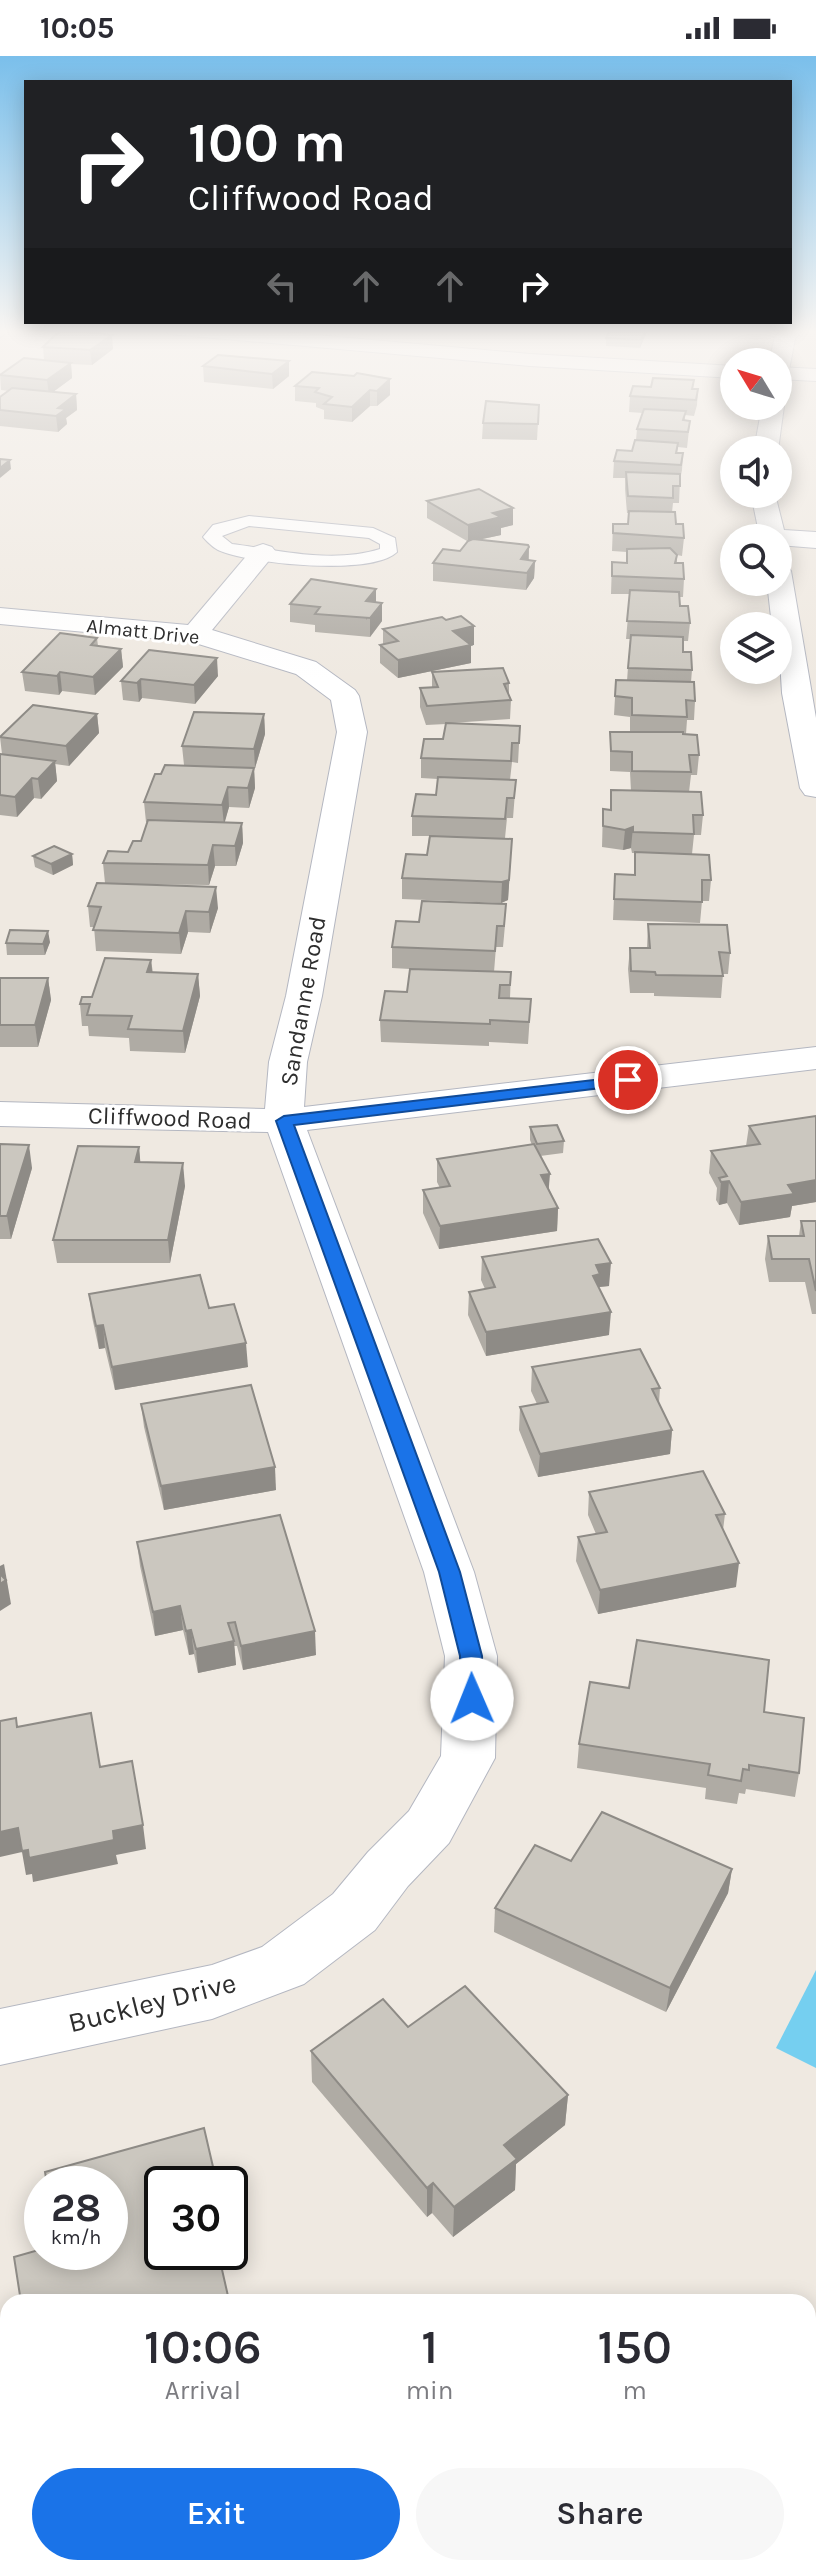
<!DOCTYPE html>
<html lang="en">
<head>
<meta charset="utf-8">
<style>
	body { margin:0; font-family:Karla,sans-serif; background:#f7f7f7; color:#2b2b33; height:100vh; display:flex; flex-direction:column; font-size:30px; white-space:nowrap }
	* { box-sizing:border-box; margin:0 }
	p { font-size:26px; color:#7c7c81 }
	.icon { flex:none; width:44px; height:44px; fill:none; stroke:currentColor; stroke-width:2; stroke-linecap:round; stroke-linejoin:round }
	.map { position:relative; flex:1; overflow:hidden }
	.panel { position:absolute; left:0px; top:2238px; width:816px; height:282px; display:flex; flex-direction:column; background:#fff; border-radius:24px 24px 0 0; box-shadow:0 4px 20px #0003 }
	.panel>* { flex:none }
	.banner { position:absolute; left:24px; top:24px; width:768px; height:244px; border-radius:0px; box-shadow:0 4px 20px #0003; background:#202124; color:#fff; overflow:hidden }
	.needle { width:52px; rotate:308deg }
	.fabs { position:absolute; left:720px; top:292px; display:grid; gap:16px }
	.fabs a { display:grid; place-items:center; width:72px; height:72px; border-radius:50%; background:#fff; box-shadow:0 4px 20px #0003; font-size:40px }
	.speed { position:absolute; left:24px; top:2110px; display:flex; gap:16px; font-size:40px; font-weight:700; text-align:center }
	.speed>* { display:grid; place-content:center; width:104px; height:104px; border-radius:50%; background:#fff; box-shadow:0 4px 20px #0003; line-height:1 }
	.speed small { font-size:20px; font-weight:400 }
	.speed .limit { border:4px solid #111; border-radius:12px; background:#fff; color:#111 }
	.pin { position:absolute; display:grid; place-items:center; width:68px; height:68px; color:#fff; margin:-34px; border:4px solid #fff; border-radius:50%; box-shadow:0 2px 8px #0007 }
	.me { position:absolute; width:88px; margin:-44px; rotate:359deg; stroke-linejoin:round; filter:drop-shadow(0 0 6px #0008) }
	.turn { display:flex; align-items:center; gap:28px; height:168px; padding:0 32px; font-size:36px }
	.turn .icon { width:104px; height:104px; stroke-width:2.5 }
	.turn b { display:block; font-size:56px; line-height:68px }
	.lanes { display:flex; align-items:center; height:76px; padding:0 32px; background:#0003; justify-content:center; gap:40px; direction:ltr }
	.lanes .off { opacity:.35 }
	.eta { display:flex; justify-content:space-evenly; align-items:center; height:136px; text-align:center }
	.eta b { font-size:48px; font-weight:600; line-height:56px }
	.button { display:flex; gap:16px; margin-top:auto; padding:16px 32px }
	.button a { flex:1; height:92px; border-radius:48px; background:#1a73e8; color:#fff; font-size:32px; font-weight:600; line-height:92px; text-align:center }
	.button a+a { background:#f7f7f7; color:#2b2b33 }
	.status { display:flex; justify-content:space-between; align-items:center; height:56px; padding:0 40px; background:#fff; direction:ltr }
	.status svg { height:22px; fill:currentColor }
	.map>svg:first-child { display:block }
	.water { fill:#75cff0 }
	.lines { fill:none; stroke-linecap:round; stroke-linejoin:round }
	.lane-casing { stroke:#b4b7c1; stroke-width:2 }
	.street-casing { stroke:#b4b7c1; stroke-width:2 }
	.secondary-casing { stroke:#b4b7c1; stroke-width:2 }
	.lane { fill:#fff; fill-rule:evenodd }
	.street { fill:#fff; fill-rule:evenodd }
	.secondary { fill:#fff; fill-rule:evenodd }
	.wall { fill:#afaba4 }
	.shaded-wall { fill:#8e8b86 }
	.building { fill:#cbc7bf; stroke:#8e8b86; stroke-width:2 }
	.route { fill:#1a73e8; stroke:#114b97; stroke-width:2 }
	.labels { text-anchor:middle; stroke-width:6; stroke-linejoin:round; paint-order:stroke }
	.far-street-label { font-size:20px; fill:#2e2e2e; stroke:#fff }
	.street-label { font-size:24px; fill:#2e2e2e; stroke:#fff }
	.near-street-label { font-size:28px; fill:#2e2e2e; stroke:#fff }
</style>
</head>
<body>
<div class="status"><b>10:05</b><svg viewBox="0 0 49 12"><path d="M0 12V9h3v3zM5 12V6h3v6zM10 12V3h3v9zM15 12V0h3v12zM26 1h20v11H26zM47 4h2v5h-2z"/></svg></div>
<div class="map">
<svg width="816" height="2519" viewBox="0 0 816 2519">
	<rect width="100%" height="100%" fill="#efe9e1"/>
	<g class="water">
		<polygon points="816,1914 816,2012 776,1992"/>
		<polygon points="808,2386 816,2392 816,2481 808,2476"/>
	</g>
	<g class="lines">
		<defs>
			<path id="lane" d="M249,460L373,472L395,482L397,496C372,520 255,508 223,496C216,494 208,487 203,481L213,469ZM249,470L369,482L380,488V493C332,508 280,494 232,488L222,480Z"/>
			<g id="street">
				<polygon points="783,272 804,272 795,283 789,314 778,320 778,306 769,306 775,281"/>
				<polygon points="778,345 784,350 778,394 754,394 762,350 778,350"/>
				<polygon points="751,438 775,438 784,474 816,476 816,492 778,489 778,482 760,482"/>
				<polygon points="263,488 272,491 276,496 212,574 316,606 355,634 359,640 367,676 322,940 307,1006 304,1051 816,991 816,1013 307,1074 474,1516 497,1600 495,1702 449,1787 408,1830 375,1874 304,1928 212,1963 0,2009 0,1953 212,1909 262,1891 333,1838 368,1796 409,1755 441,1700 445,1600 424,1516 268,1076 0,1070 0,1046 265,1053 269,1006 286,940 337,676 331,644 296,618 192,586 0,568 0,552 188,569 254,491"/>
				<polygon points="778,507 787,509 791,515 816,662 816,741 805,739 800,732 782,637 778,570 772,570 767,526 778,526"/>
			</g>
			<g id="secondary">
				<polygon points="0,272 15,272 0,281"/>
				<polygon points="159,272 238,272 530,298 734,310 734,322 530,310 169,278"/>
				<polygon points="778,311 816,313 816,325 778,323"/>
			</g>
		</defs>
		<use href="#lane" class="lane-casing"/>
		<use href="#street" class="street-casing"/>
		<use href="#secondary" class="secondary-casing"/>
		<use href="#lane" class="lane"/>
		<use href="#street" class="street"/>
		<use href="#secondary" class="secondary"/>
	</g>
	<g class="wall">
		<polygon points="483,272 539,272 535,276"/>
		<polygon points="647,275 640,292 606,290 606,282"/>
		<polygon points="43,291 113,293 92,309 71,308 72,322 53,336 76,338 77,354 66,362 67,368 58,376 0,370 0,341 9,335 1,334 0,318 44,304"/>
		<polygon points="203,310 289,320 273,333 204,326"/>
		<polygon points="390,323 390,339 377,350 370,350 352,366 324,363 324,354 316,351 316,347 295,345 295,330"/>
		<polygon points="694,324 693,333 698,333 697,349 694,360 685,359 685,364 690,365 687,392 678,391 677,397 683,397 682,414 680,424 679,447 673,447 672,456 676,468 684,482 682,500 677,499 677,507 684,523 683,541 680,541 680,550 690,567 688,585 683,585 683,596 692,614 691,626 695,645 694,664 687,664 686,678 699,699 697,719 691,719 689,736 703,759 701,779 694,779 692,798 711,824 709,845 702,845 700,867 613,864 615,818 634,819 635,797 632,797 631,792 623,794 602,791 603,753 610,754 611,734 631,735 630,716 610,715 610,676 630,676 630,661 614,659 616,624 627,625 630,583 626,583 630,538 611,538 612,506 626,507 627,496 612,495 613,468 628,468 628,457 627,457 625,433 625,422 613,422 614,405 632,395 636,384 637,373 643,357 629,356 630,340 651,331"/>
		<polygon points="539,349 537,384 482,383 483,367"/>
		<polygon points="427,445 513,469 501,472 501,479 478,484 529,491 529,504 535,505 534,522 526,534 433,525 433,507 460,495 467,485 427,462"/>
		<polygon points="376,533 376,547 382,565 370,581 315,576 315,569 290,566 290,548"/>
		<polygon points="383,573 474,589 471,589 471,607 398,622 380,607 380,589 383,588"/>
		<polygon points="97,582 98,590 121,593 123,611 95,639 62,635 59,639 25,635 22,616"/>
		<polygon points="149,594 218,620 195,648 142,642 139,646 123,644 121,625"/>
		<polygon points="432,616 509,627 509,640 511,644 510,663 451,667 520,670 518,707 512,706 510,724 516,724 513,762 507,762 505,782 512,783 508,844 501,847 402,843 402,822 427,799 429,780 412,780 412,760 436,739 438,723 421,722 421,702 443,683 446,668 426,669 420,651 420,632 432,631"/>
		<polygon points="97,658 99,677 69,710 55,708 57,725 41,743 34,742 17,761 0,759 0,698 2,698 0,681"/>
		<polygon points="264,658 265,678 255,712 254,712 255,732 249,752 229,751 224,767 242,767 243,787 236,810 215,810 209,829 124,828 218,852 210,877 188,876 181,898 96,895 94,871 90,871 88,850 105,827 103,807 128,796 141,785 148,766 146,766 144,746 161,718 184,709 182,690"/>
		<polygon points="72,798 73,809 53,819 35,811 33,800"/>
		<polygon points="648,868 730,897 728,918 723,918 721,942 654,940 654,937 630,937 628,913 630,892 647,892"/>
		<polygon points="505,869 503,891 496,891 494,916 511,916 510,942 531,943 528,988 489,986 489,990 381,986 380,964 407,936 410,913 392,912 392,891"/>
		<polygon points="50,886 45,899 7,899 6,887"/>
		<polygon points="151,904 153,917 198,918 200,940 185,997 130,995 129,982 89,980 88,970 82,970 80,948"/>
		<polygon points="0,922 48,922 51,944 38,991 0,991"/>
		<polygon points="816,1060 816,1146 792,1150 790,1161 739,1169 727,1147 719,1149 716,1144 717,1132 709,1117 711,1095 746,1090 749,1070"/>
		<polygon points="530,1071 564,1085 563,1097 540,1100 549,1133 558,1152 557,1175 439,1193 423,1157 423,1134 440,1132 437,1126 437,1103 532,1089 530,1084"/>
		<polygon points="0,1088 32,1112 11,1183 0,1183"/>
		<polygon points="139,1091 140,1106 185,1130 170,1207 57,1207 53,1184"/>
		<polygon points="801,1165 816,1165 816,1258 812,1258 805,1226 769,1226 765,1203 768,1180 799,1180"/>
		<polygon points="482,1201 609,1230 599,1231 599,1233 609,1279 486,1300 468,1259 469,1236 485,1233 481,1224"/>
		<polygon points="89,1238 209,1252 248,1311 115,1334 105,1292 99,1293 92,1261"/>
		<polygon points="532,1311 660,1332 659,1347 672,1374 670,1398 538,1421 519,1374 520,1351 537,1348 531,1335"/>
		<polygon points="141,1348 276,1434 164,1454 144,1371"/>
		<polygon points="589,1436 725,1458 723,1474 736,1531 598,1558 576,1505 578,1481 596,1478 588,1459"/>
		<polygon points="137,1486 316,1599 243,1614 237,1590 234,1590 236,1609 198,1617 194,1598 189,1599 183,1574 155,1580 140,1510"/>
		<polygon points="764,1656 799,1717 795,1741 746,1733 745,1738 739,1737 737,1748 705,1743 706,1732 577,1712 579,1688"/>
		<polygon points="571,1805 732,1813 728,1837 666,1956 494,1876 495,1852"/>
		<polygon points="408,1971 568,2039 565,2069 516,2108 515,2134 453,2181 432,2157 427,2161 312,2026 311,1995"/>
	</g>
	<g class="shaded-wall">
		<polygon points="646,272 647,272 647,275 640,292 641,284"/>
		<polygon points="112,279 113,293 92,309 90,294"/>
		<polygon points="289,305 289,320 273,333 272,318"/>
		<polygon points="71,307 72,322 49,339 47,324"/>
		<polygon points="390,323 390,339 377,350 377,335"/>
		<polygon points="370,334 370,350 352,366 352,351"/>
		<polygon points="76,338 77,354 66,362 67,368 58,376 56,360 58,352"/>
		<polygon points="10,404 11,413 0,422 0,412"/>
		<polygon points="513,452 513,469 501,472 501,479 468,486 468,469 493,457"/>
		<polygon points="529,491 528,509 521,503"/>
		<polygon points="535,505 534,522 526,534 527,517"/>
		<polygon points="376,533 376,551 366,564 366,545"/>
		<polygon points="382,547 382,565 370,581 370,562"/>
		<polygon points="474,570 474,589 471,589 471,607 398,622 398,604 453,575"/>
		<polygon points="121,593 123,611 95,639 93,621"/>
		<polygon points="217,602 218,620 195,648 194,629"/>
		<polygon points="60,616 62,635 59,639 57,620"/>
		<polygon points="141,623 142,642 139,646 137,627"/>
		<polygon points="97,658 99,677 69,710 66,690"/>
		<polygon points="264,658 265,678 255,712 254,693"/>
		<polygon points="55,705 57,725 41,743 38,723"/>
		<polygon points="254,712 255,732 249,752 248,732"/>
		<polygon points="32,722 34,742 17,761 15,741"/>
		<polygon points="228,731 229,751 224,769 222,749"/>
		<polygon points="242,767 243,787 236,810 235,790"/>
		<polygon points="633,771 631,792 623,794 625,774"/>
		<polygon points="512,783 508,844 501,847 502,826"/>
		<polygon points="213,789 215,810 209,829 208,809"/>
		<polygon points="72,798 73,809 53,819 51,808"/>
		<polygon points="216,831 218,852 210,877 209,856"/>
		<polygon points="186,855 188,876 181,898 179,877"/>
		<polygon points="48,875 50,886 45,899 43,888"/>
		<polygon points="151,904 153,925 147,916"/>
		<polygon points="198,918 200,940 185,997 183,975"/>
		<polygon points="48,922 51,944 38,991 35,969"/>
		<polygon points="29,1089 32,1112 11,1183 7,1160"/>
		<polygon points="139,1091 141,1113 135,1106"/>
		<polygon points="183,1107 185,1130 170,1207 168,1184"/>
		<polygon points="550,1118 548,1141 541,1119"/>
		<polygon points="816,1124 816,1146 792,1150 790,1161 739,1169 741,1146 788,1129"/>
		<polygon points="729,1125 727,1147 719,1149 721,1126"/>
		<polygon points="558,1152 557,1175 439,1193 440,1170"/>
		<polygon points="611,1207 609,1230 599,1231 599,1241 593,1220 596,1209"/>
		<polygon points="611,1256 609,1279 486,1300 486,1276"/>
		<polygon points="103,1269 105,1292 99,1293 96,1270"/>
		<polygon points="246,1287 248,1311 115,1334 112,1311"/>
		<polygon points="672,1374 670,1398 538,1421 540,1398"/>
		<polygon points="275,1411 276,1434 164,1454 161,1430"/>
		<polygon points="739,1507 736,1531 598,1558 600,1534"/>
		<polygon points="4,1508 11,1548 0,1555 0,1510"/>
		<polygon points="180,1550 183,1574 155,1580 153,1556"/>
		<polygon points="191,1574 194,1598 189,1599 186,1575"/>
		<polygon points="315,1575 316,1599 243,1614 241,1590"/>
		<polygon points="234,1585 236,1609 198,1617 196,1593"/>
		<polygon points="143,1769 146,1793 116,1799 118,1808 33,1826 32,1818 26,1819 22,1796 0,1801 0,1776 18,1772 113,1775"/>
		<polygon points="732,1813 728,1837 666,1956 670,1932"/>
		<polygon points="568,2039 565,2069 516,2108 515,2134 453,2181 454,2151 504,2089"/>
		<polygon points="433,2127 432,2157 427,2161 427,2132"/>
		<polygon points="228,2240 229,2246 206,2246"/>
	</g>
	<g class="building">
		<polygon points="611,272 646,272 641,284 606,282"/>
		<polygon points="66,274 112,279 90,294 43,291 56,278"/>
		<polygon points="218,299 289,305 272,318 203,310"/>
		<polygon points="24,302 71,307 47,324 0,319"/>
		<polygon points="312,316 354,320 357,317 390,323 377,335 370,334 352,351 324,348 332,341 315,336 319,332 295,330"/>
		<polygon points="653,322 694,324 692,333 698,333 696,344 630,340 633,330 651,331"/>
		<polygon points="12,332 76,338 58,352 66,353 56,360 0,354 0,341"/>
		<polygon points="486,345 539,349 538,368 483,367"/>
		<polygon points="644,353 686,355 683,364 690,365 688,376 637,373"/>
		<polygon points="635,384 678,387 676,397 683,397 681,409 614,405 617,394 632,395"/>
		<polygon points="0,403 10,404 0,412"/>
		<polygon points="626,416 680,418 680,430 673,430 673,442 628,440"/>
		<polygon points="479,433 513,452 493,457 501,461 468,469 427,445"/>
		<polygon points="629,455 675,456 676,468 683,468 684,482 613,477 613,468 628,468"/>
		<polygon points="473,483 528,489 529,491 521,503 535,505 527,517 433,507 443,493 460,495 468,485"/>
		<polygon points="670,492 677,499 675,507 683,507 684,523 612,520 612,506 627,507 627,493"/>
		<polygon points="311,523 376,533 366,545 382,547 370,562 315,558 320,551 290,548"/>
		<polygon points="630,534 679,536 680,550 688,550 690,567 627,565"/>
		<polygon points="461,560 474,570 453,575 471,589 398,604 380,589 398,585 383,573 442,561 446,564"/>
		<polygon points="60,577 97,582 91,589 121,593 93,621 60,616 57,620 22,616"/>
		<polygon points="631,579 683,581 683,596 691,596 692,614 628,612"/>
		<polygon points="149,594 217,602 194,629 141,623 137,627 121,625"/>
		<polygon points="503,612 509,627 504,628 511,644 427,650 420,632 438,631 432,616"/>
		<polygon points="616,624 694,626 695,645 686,644 687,661 632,659 632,642 615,640"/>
		<polygon points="33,649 97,658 66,690 0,681"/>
		<polygon points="194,656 264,658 254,693 182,690"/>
		<polygon points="446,667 520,670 519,687 512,687 511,705 421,702 424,683 443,683"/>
		<polygon points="610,676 683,676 683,678 697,679 699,699 689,699 691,716 632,715 632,696 611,695"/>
		<polygon points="0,698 55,705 38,723 32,722 15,741 0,739"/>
		<polygon points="165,709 254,712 248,732 228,731 222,749 144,746 155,718 161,718"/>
		<polygon points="438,721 516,724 514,742 507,742 505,763 412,760 416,738 436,739"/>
		<polygon points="611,734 701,736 703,759 693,759 694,778 633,776 633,771 625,774 603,770 603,753 611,754"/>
		<polygon points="148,764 242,767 235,790 213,789 208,809 103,807 108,795 128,796 133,785 141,785"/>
		<polygon points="430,780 512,783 509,824 502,826 402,822 406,798 427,799"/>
		<polygon points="54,790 72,798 51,808 33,800"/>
		<polygon points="635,796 709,799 711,824 702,824 702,846 614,843 615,818 635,819"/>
		<polygon points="97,827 216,831 209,856 186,855 179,877 93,874 101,851 88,850"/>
		<polygon points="422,845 506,848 504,870 497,870 495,895 392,891 396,865 419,866"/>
		<polygon points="648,868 727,869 730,897 719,896 723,920 656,919 655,916 631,915 630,892 650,892"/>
		<polygon points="10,874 48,875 43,888 6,887"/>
		<polygon points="105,902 151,904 147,916 198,918 183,975 128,973 132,960 87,959 90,948 80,948 82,941 92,941"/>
		<polygon points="410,913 511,916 510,929 500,929 499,942 531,943 529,966 490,964 490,968 380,964 385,935 407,936"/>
		<polygon points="0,922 48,922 35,969 0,969"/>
		<polygon points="816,1060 816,1124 788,1129 794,1138 741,1146 729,1125 721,1126 719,1122 727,1120 711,1095 760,1088 749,1070"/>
		<polygon points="557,1069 564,1085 537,1088 530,1071"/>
		<polygon points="0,1088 29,1089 7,1160 0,1160"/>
		<polygon points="534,1088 550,1118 541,1119 558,1152 440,1170 423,1134 450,1130 437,1103"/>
		<polygon points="78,1090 139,1091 135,1106 183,1107 168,1184 53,1184"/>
		<polygon points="801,1165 816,1165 816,1235 809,1203 772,1203 768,1180 804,1180"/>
		<polygon points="598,1183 611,1207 596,1209 600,1218 593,1220 611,1256 486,1276 469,1236 495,1231 482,1201"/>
		<polygon points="200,1219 209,1252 234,1248 246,1287 112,1311 103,1269 96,1270 89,1238"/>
		<polygon points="640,1293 660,1332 652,1333 672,1374 540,1398 520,1351 548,1346 532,1311"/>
		<polygon points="251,1329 275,1411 161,1430 141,1348"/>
		<polygon points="703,1415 725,1458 716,1459 739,1507 600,1534 578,1481 607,1476 589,1436"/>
		<polygon points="280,1459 315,1575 241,1590 235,1566 228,1567 234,1585 196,1593 191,1574 186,1575 180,1550 153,1556 137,1486"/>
		<polygon points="0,1518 6,1524 0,1528"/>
		<polygon points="637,1584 769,1604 764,1656 804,1662 799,1717 749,1709 749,1714 743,1713 741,1725 708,1719 710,1708 579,1688 590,1626 629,1632"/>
		<polygon points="91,1657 100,1711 132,1705 143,1769 113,1775 114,1784 29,1802 28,1794 22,1795 18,1772 0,1776 0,1665 16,1662 17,1671"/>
		<polygon points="602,1756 732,1813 670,1932 495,1852 535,1789 571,1805"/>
		<polygon points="465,1930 568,2039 504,2089 517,2103 454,2151 433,2127 427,2132 311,1995 383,1943 408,1971"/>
		<polygon points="204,2072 217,2128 162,2128 162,2196 218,2196 228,2240 206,2246 21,2246 14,2201 42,2193 42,2196 110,2196 110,2128 47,2128 45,2116"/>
		<polygon points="243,2512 271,2512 273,2519 220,2519"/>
	</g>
	<linearGradient id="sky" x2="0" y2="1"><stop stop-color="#7abfeb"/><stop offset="0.44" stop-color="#f8f5f2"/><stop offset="1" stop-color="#f8f5f2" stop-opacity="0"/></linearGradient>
	<rect width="816" height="625" fill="url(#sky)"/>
	<polygon class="route" points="628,1020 634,1021 634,1028 294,1069 460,1516 482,1600 483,1643 480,1649 472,1652 464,1649 461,1643 460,1600 439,1516 276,1065 284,1060"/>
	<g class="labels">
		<g class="far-street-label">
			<text transform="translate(143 575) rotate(6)" y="7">Almatt Drive</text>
		</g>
		<g class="street-label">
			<text transform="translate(303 945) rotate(-80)" y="8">Sandanne Road</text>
			<text transform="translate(170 1062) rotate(2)" y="8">Cliffwood Road</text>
		</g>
		<g class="near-street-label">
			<text transform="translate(152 1946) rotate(-14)" y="10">Buckley Drive</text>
		</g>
	</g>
</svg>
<div class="fabs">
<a><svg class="needle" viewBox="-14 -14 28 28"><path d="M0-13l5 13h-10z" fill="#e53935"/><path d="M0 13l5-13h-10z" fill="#7c7c81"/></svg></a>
<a><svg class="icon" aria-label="sound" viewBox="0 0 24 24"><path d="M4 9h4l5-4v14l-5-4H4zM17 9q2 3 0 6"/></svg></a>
<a><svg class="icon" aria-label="search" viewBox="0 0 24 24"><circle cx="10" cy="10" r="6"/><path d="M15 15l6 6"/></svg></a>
<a><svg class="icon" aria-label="layers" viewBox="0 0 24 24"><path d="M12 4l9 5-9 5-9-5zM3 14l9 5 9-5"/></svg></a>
</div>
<div class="speed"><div>28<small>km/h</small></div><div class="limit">30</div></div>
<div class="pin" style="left:628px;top:1024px;background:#d93025"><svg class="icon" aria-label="arrive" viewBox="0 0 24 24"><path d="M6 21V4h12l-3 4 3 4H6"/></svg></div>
<svg class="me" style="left:472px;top:1643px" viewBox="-20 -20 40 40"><circle r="19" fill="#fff"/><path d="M0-13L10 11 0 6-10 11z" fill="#1a73e8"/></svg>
<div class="banner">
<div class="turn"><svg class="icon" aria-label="right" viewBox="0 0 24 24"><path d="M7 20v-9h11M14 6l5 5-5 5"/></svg><div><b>100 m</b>Cliffwood Road</div></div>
<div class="lanes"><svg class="icon off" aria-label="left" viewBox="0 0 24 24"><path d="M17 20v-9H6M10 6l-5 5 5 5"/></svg><svg class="icon off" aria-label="ahead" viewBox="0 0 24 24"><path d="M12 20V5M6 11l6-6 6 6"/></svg><svg class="icon off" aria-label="ahead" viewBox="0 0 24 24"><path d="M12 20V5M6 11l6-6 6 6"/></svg><svg class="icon" aria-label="right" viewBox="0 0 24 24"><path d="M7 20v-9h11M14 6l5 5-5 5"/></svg></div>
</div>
<section class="panel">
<div class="eta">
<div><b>10:06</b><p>Arrival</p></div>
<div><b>1</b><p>min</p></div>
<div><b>150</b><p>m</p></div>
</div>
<div class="button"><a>Exit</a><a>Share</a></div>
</section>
</div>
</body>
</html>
